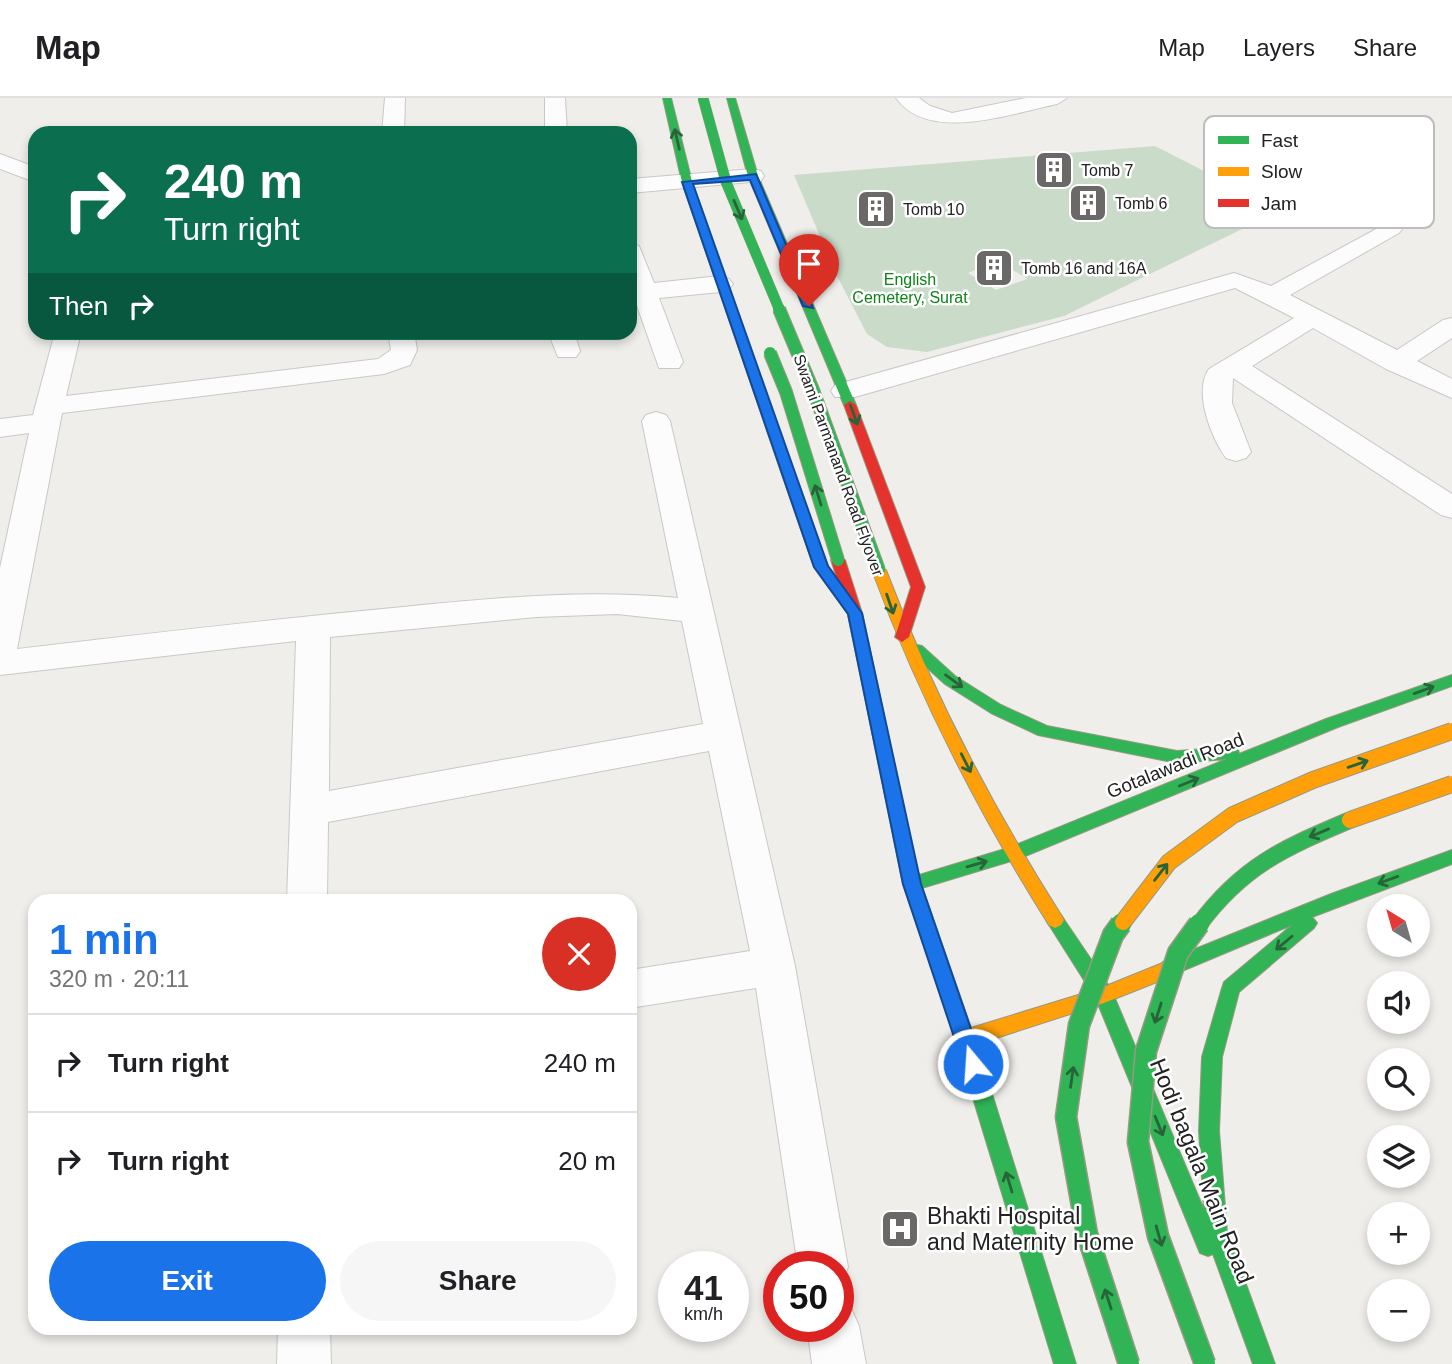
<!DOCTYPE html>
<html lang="en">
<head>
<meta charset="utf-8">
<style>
	body { margin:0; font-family:Arial,sans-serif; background:#f6f6f6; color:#202124; height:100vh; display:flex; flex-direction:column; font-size:26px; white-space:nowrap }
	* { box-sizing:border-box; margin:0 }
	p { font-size:23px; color:#757577 }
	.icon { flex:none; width:38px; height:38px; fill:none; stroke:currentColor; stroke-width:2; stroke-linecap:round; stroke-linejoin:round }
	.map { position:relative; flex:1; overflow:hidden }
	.sheet { position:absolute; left:28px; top:796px; width:609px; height:441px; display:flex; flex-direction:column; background:#fff; border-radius:21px; box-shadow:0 4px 10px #0003 }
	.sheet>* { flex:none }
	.hud { position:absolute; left:28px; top:28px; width:609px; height:214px; border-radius:21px; box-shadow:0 4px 10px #0003; background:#0b6e4f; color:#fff; overflow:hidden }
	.needle { width:46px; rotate:323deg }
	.controls { position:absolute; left:1367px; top:796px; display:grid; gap:14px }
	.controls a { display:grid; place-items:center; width:63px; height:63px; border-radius:50%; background:#fff; box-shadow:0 4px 10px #0003; font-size:35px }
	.speed { position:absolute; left:658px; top:1153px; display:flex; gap:14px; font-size:35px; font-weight:700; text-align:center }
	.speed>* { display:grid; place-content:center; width:91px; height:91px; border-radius:50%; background:#fff; box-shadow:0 4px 10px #0003; line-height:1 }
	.speed small { font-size:18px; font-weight:400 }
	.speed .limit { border:10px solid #d22; background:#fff; color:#111 }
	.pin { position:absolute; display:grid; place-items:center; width:60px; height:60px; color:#fff; margin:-72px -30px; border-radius:50% 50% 50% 0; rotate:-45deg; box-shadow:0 0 7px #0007 }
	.pin .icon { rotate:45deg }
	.me { position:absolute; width:77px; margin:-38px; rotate:342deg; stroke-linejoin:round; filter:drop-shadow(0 0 5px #0008) }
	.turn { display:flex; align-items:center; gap:24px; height:147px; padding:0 21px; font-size:32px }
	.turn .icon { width:91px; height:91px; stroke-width:2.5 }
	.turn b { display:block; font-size:49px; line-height:60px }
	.then { display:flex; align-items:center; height:66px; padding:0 21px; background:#0003; gap:14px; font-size:26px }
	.round { display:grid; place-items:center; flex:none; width:74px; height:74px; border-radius:37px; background:#f6f6f6 }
	.head { display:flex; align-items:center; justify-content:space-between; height:119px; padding:0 21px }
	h1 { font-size:42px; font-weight:800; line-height:52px; color:#1a73e8 }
	.cta { display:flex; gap:14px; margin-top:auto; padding:14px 21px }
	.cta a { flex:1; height:80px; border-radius:42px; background:#1a73e8; color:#fff; font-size:28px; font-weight:800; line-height:80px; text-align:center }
	.cta a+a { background:#f6f6f6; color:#202124 }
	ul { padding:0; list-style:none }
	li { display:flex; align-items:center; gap:21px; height:98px; padding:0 21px; border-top:2px solid #e0e0e0 }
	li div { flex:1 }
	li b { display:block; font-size:26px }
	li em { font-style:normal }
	header { display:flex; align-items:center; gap:42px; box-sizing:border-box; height:98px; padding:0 35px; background:#fff; border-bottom:2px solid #e0e0e0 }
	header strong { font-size:33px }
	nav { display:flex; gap:38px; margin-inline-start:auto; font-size:24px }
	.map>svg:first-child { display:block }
	.cemetery { fill:#cadbca; fill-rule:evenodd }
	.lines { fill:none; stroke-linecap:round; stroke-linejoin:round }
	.street-casing { stroke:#c9c8c7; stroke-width:2 }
	.fast-casing { stroke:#999a82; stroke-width:2 }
	.slow-casing { stroke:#999a82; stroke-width:2 }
	.jam-casing { stroke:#999a82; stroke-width:2 }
	.street { fill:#fdfcfc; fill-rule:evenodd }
	.fast { fill:#30b455; fill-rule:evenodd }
	.slow { fill:#ff9f0a; fill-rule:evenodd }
	.jam { fill:#e5322d; fill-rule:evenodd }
	.fast-bridge-far3-casing { stroke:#999a82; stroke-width:11; stroke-linecap:butt }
	.fast-bridge-far2-casing { stroke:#999a82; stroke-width:14; stroke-linecap:butt }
	.fast-bridge-far1-casing { stroke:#999a82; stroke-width:18; stroke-linecap:butt }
	.fast-bridge-casing { stroke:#999a82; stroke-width:23; stroke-linecap:butt }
	.slow-bridge-casing { stroke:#999a82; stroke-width:18; stroke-linecap:butt }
	.fast-bridge-far3 { stroke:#30b455; stroke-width:10 }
	.fast-bridge-far2 { stroke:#30b455; stroke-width:12 }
	.fast-bridge-far1 { stroke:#30b455; stroke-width:16 }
	.fast-bridge { stroke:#30b455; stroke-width:20 }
	.slow-bridge { stroke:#ff9f0a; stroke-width:16 }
	.oneway { stroke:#286439 }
	.route { fill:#1a73e8; stroke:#114b97; stroke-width:2 }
	.labels { text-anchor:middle; stroke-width:5; stroke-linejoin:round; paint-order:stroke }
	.far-poi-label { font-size:16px; fill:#222; stroke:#fff; text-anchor:start }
	.far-park-label { font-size:16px; fill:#0c8416; stroke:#fff }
	.far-street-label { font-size:16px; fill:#222; stroke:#fff }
	.street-label { font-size:19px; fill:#222; stroke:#fff }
	.near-street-label { font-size:23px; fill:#222; stroke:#fff }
	.near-poi-label { font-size:23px; fill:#222; stroke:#fff; text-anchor:start }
	.key { fill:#fff; stroke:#bdbdbd; stroke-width:2 }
	.key-label { font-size:19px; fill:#222 }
</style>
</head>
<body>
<header>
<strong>Map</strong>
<nav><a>Map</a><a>Layers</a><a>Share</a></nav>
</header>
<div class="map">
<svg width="1452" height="1266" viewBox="0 0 1452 1266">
	<rect width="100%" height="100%" fill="#f0eeeb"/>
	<path class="cemetery" d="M1155,48L1281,112L1064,218L927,254L887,249L867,236L836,176L794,77ZM986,156L1026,180L1027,181L996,192L968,175L990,166L978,159Z"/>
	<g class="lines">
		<defs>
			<g id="street">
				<polygon points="385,0 405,0 404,35 382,35"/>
				<polygon points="545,0 565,0 567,35 545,35"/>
				<path d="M896,0H919L930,8L952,15L1026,0H1067L1057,6C1012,15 929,46 896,0Z"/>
				<polygon points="0,56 35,69 35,84 0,71"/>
				<polygon points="753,71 761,73 764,78 761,83 630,95 630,81"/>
				<path d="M1391,123L1399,125L1403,130L1399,135L1290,197L1397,252L1443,222L1452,220V240L1417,263L1452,281V300L1386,271L1313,230L1252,268L1452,396V420L1441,417L1233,280L1232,305L1251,354L1246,360L1236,363L1226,360C1211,339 1193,294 1209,271L1294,220L1235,190L855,299H835L831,293L835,287L1234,175L1271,188Z"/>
				<polygon points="630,146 639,148 654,185 720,178 729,181 733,186 729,191 720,194 659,200 683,264 679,270 659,270 635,202 630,203"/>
				<path d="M55,234H81L66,298L378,261L391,252L388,234H414L417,252L410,267L384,276L62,315L17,551C146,536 274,521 403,509C495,500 585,491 678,500L642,323L646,317L656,314L666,317L670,323L795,868L848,1169L841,1187L838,1188V1169H798L756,890L630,910V872L750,853L709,653L328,724L327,803H287L296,543L0,577V470L29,335L0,339V321L33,317ZM617,516L682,523L703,626L329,693L330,539L536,519Z"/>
				<polygon points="548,234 574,234 580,253 576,259 558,259"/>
				<polygon points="838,1204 851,1210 859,1228 866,1266 812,1266 807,1228 838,1228"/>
				<polygon points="278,1230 330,1230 331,1266 277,1266"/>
			</g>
			<g id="fast">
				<polygon points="663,0 671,0 692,84 795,379 794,382 789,383 783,379 682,84"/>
				<polygon points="727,0 735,0 758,78 856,307 854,310 850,311 844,307 748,78"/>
				<polygon points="917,547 922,548 955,578 1001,607 1047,628 1177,653 1232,649 1238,651 1239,656 1326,621 1452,577 1452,588 1338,629 1018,761 912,793 906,791 903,786 906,781 1008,750 1227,661 1177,665 1038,637 991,615 945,586 912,556 910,552 912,548"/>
				<polygon points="1452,752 1452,766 1312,819 1317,825 1314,830 1239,894 1222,959 1219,1033 1227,1134 1275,1266 1253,1266 1213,1156 1208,1158 1200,1155 1096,901 1046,822 1049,817 1055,814 1061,817 1111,891 1204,1112 1199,1033 1202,959 1222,890 1224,884 1292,827 1170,878 1163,876 1161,870 1163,864 1331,796"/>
				<polygon points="965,932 972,935 975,941 1076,1266 1054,1266 955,941 958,935"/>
			</g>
			<g id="slow">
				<path d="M879,467L886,472C932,594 991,707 1061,817L1064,822L1061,827L1055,830L1049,827C978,714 918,597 872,472Z"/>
				<polygon points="901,729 907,731 909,736 921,786 971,930 1101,890 1170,862 1177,864 1179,870 1177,876 1104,905 965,950 958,947 903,786 893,736 895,731"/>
			</g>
			<g id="jam">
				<polygon points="850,303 856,307 925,489 909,539 902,544 895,539 911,489 844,307"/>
				<polygon points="789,375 795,379 828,468 837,480 831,462 838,457 845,462 862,515 909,736 907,741 901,743 895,741 893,736 848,516 814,469 783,379"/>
			</g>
		</defs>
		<use href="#street" class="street-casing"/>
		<use href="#fast" class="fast-casing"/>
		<use href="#slow" class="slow-casing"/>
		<use href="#jam" class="jam-casing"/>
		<use href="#street" class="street"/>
		<use href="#fast" class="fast"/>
		<use href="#slow" class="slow"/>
		<use href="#jam" class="jam"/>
		<defs>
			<polyline id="fast-bridge-far3" points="703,0 726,84 780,213"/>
			<g id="fast-bridge-far2">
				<polyline points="779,211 813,292 879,472"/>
				<polyline points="770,255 786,294 838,462"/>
			</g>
			<g id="fast-bridge-far1">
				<polyline points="1120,828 1123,824"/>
				<path d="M1198,828C1242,768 1284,750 1350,722"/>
			</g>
			<g id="fast-bridge">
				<polyline points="1121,826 1113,837 1079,927 1066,1019 1087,1136 1129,1266"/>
				<polyline points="1199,826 1178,855 1146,953 1138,1044 1158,1138 1205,1266"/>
			</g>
			<g id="slow-bridge">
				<polyline points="1350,722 1452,686"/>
				<polyline points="1123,824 1169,764 1233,717 1313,682 1452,633"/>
			</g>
		</defs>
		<use href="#fast-bridge-far3" class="fast-bridge-far3-casing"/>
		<use href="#fast-bridge-far2" class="fast-bridge-far2-casing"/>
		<use href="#fast-bridge-far1" class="fast-bridge-far1-casing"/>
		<use href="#fast-bridge" class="fast-bridge-casing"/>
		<use href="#slow-bridge" class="slow-bridge-casing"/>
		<use href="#fast-bridge-far3" class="fast-bridge-far3"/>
		<use href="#fast-bridge-far2" class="fast-bridge-far2"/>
		<use href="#fast-bridge-far1" class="fast-bridge-far1"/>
		<use href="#fast-bridge" class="fast-bridge"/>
		<use href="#slow-bridge" class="slow-bridge"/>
	</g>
	<defs><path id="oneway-shaft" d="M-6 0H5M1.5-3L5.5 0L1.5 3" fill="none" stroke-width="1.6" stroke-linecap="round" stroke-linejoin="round" transform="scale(1.75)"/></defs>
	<g class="oneway">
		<use href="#oneway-shaft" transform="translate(677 41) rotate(-103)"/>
		<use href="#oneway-shaft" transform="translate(738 112) rotate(67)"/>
		<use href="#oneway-shaft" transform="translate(854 317) rotate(70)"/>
		<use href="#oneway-shaft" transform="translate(818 397) rotate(-107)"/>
		<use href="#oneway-shaft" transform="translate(890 506) rotate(71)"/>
		<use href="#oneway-shaft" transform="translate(954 583) rotate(36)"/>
		<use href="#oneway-shaft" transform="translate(1424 592) rotate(-20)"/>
		<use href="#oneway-shaft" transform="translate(966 665) rotate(63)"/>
		<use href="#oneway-shaft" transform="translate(1358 666) rotate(-19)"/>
		<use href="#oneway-shaft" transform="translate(1189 684) rotate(-22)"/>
		<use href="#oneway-shaft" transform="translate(1319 735) rotate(157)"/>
		<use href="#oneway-shaft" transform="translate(977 766) rotate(-16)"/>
		<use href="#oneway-shaft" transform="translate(1161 774) rotate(-52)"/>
		<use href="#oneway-shaft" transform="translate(1388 782) rotate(160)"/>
		<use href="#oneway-shaft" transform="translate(1284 845) rotate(140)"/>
		<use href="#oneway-shaft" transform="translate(1158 915) rotate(108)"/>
		<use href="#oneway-shaft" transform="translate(1072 979) rotate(-82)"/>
		<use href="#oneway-shaft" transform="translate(1159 1028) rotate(68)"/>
		<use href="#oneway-shaft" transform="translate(1009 1084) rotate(-107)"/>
		<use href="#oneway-shaft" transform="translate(1159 1138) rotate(74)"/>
		<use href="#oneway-shaft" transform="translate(1108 1201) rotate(-108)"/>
	</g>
	<polygon class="route" points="756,76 813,210 803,208 750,82 693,86 828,468 862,515 921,786 983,966 980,972 973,975 966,972 963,966 903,786 848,516 814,469 682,84"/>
	<defs>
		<symbol id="building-square" viewBox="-11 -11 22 22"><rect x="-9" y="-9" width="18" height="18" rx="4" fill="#6a6968" stroke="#fff"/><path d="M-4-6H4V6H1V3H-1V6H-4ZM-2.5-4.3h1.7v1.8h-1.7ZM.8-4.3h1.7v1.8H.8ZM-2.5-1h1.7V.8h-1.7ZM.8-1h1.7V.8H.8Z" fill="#fff"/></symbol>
		<symbol id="hospital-square" viewBox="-11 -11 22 22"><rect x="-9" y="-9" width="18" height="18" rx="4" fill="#6a6968" stroke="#fff"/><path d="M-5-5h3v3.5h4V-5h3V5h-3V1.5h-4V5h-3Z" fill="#fff"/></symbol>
	</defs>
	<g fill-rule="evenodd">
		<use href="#building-square" x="1032" y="50" width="44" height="44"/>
		<use href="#building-square" x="1066" y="83" width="44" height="44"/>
		<use href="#building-square" x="854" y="89" width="44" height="44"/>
		<use href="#building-square" x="972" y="148" width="44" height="44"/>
		<use href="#hospital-square" x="878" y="1109" width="44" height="44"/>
	</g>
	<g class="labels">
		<g class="far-poi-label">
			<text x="1081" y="78">Tomb 7</text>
			<text x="1115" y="111">Tomb 6</text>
			<text x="903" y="117">Tomb 10</text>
			<text x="1021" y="176">Tomb 16 and 16A</text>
		</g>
		<g class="far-park-label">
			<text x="910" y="187">English<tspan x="910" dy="18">Cemetery, Surat</tspan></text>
		</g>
		<g class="far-street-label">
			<text transform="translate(839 367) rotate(70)" y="6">Swami Parmanand Road Flyover</text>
		</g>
		<g class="street-label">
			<text transform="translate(1175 667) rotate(-22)" y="7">Gotalawadi Road</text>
		</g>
		<g class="near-street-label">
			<text transform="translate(1202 1073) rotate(68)" y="8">Hodi bagala Main Road</text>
		</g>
		<g class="near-poi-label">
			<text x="927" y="1126">Bhakti Hospital<tspan x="927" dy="26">and Maternity Home</tspan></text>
		</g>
	</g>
	<rect x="1204" y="18" width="230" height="112" rx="10" class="key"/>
	<rect x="1218" y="38" width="31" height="8" fill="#30b455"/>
	<rect x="1218" y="69" width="31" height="9" fill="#ff9f0a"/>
	<rect x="1218" y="101" width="31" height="8" fill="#e5322d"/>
	<g class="key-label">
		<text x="1261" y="49">Fast</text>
		<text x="1261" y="80">Slow</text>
		<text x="1261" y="112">Jam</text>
	</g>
</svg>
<div class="controls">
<a><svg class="needle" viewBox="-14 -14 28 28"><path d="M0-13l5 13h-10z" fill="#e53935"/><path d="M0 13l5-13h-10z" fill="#757577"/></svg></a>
<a><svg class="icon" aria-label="sound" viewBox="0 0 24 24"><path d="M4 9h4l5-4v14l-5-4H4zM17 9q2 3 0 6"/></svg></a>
<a><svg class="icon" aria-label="search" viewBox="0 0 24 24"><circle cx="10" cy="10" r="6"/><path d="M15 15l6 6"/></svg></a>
<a><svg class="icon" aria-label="layers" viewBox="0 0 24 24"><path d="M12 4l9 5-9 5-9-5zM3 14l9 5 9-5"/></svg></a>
<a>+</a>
<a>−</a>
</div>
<div class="speed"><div>41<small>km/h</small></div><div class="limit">50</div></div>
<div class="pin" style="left:809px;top:208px;background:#d93025"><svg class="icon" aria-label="arrive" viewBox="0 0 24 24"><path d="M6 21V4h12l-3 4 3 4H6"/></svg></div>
<svg class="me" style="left:973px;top:966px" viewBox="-20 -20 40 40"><circle r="17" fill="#1a73e8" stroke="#fff" stroke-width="3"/><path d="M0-11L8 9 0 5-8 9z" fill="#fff"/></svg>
<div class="hud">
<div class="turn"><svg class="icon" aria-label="right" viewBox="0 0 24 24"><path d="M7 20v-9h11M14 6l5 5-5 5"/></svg><div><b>240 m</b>Turn right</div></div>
<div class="then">Then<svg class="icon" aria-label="right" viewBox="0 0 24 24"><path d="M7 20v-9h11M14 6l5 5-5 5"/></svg></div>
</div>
<section class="sheet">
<div class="head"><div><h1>1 min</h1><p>320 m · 20:11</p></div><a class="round" style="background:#d93025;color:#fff"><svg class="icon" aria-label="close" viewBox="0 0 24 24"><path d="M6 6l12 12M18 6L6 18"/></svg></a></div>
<ul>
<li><svg class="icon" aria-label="right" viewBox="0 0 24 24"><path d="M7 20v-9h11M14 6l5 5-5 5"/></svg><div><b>Turn right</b></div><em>240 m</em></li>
<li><svg class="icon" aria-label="right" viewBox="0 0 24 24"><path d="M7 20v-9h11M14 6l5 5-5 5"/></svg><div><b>Turn right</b></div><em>20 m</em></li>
</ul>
<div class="cta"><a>Exit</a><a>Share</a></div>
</section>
</div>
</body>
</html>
